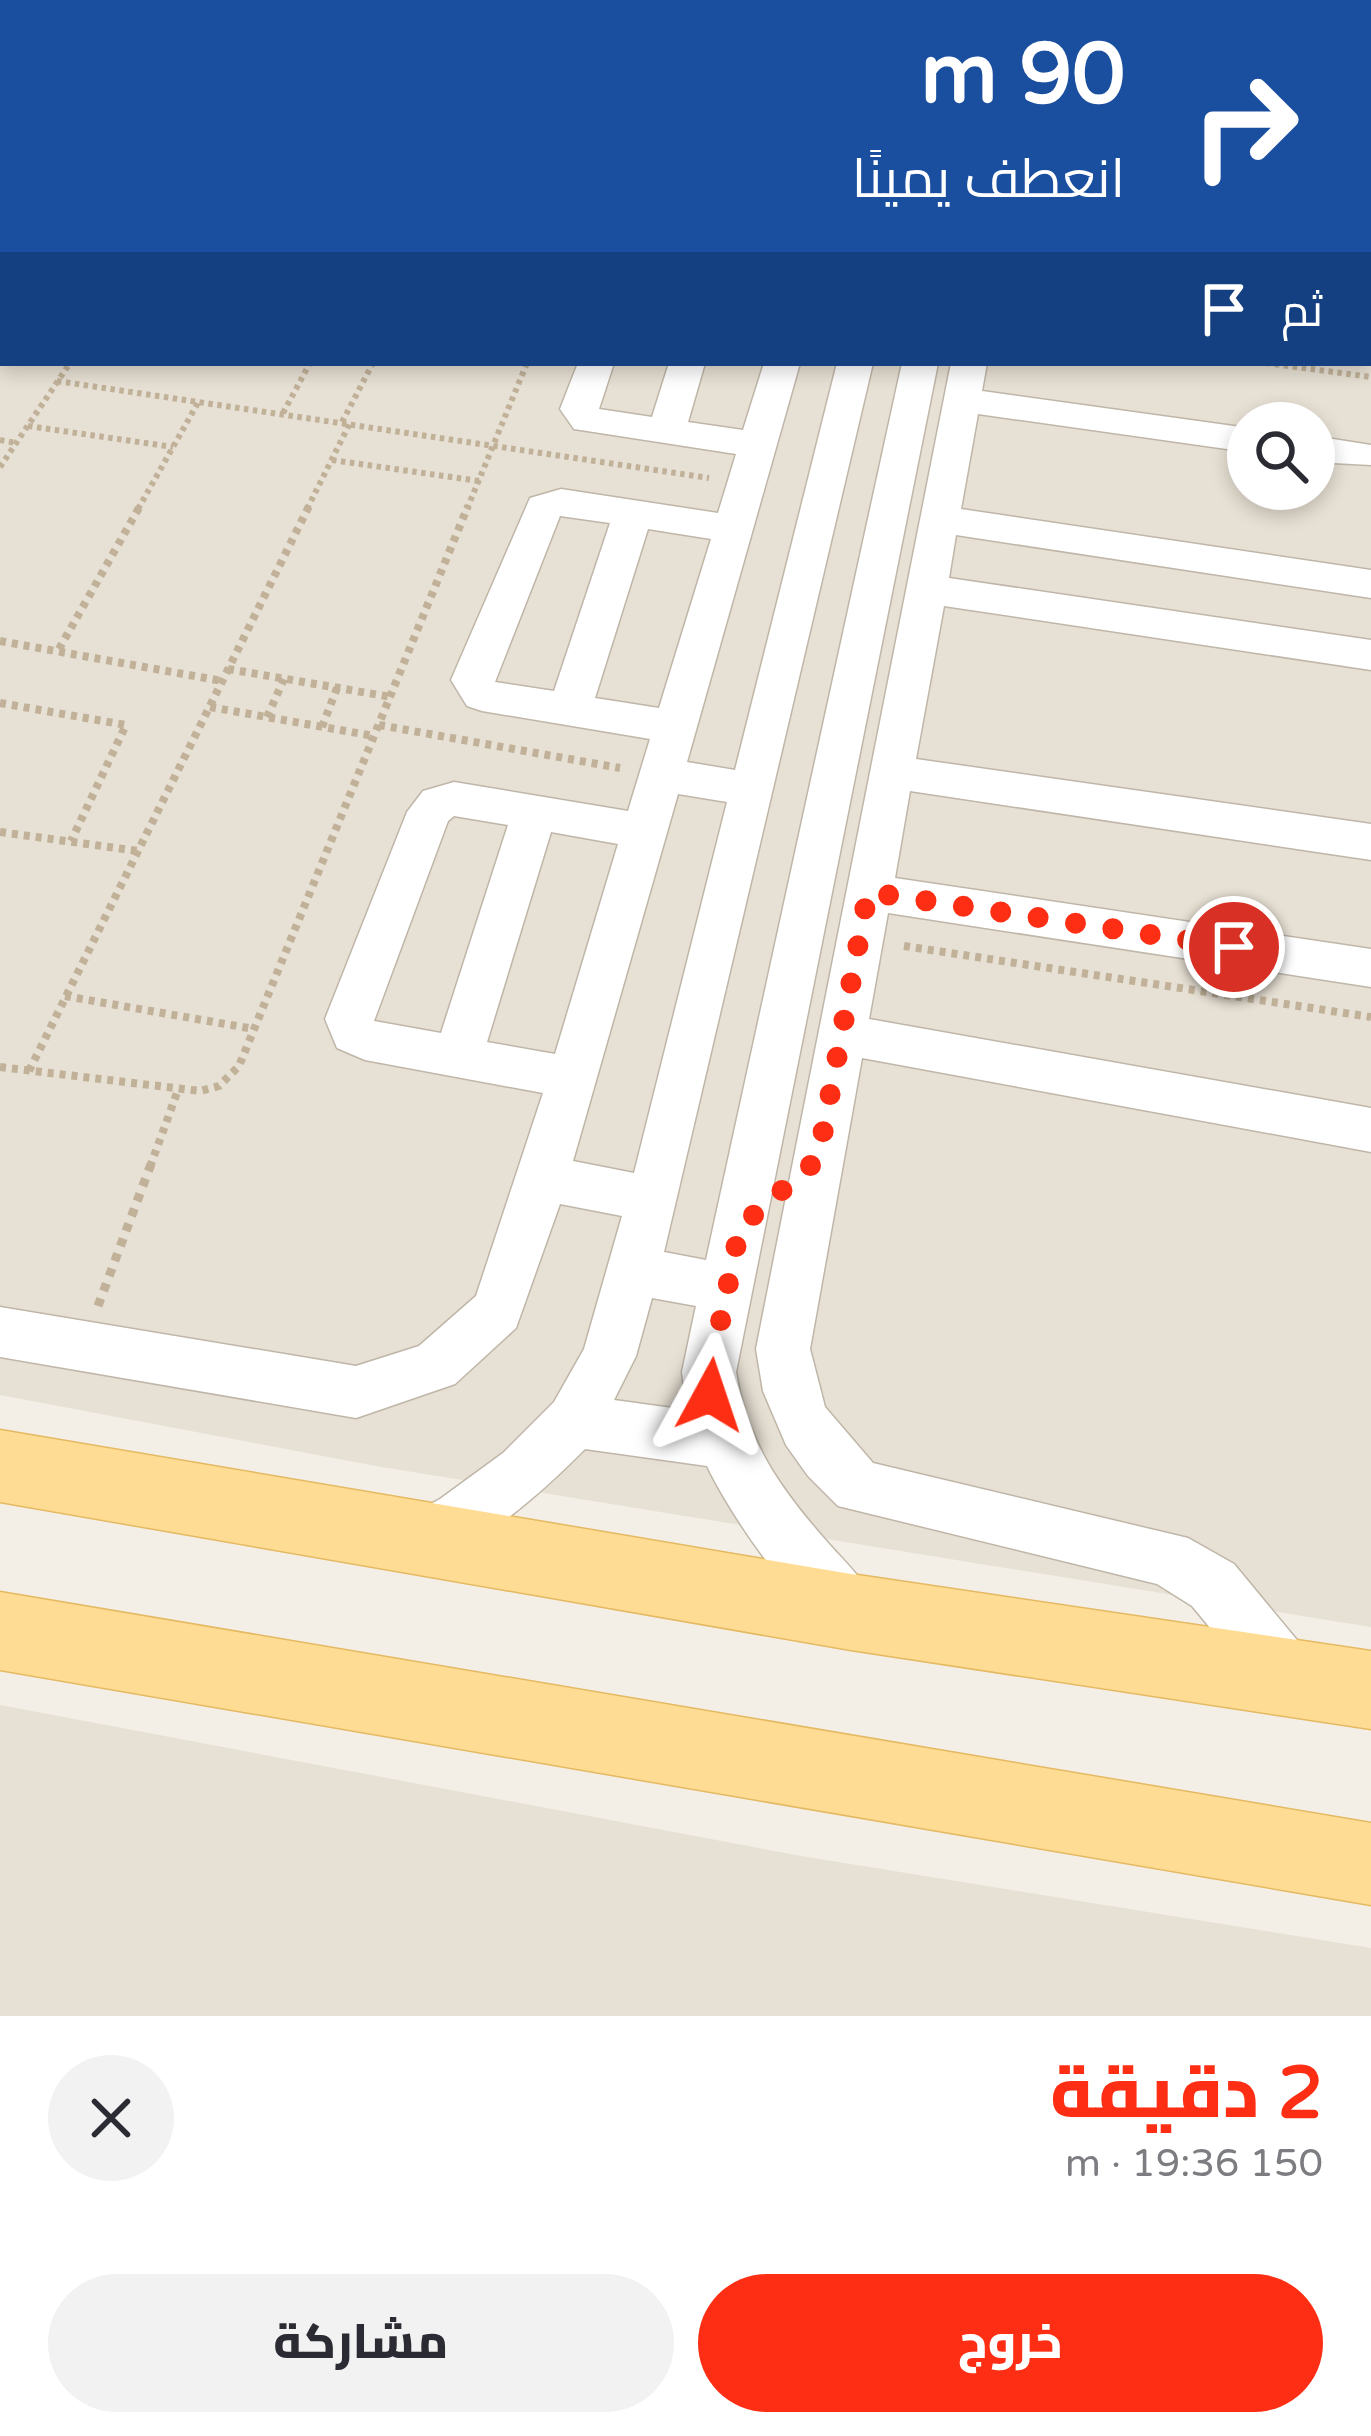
<!DOCTYPE html>
<html lang="ar">
<head>
<meta charset="utf-8">
<style>
	body { margin:0; font-family:"Varela Round",Cairo,sans-serif; background:#f2f2f3; color:#2b2b33; direction:rtl; height:100vh; display:flex; flex-direction:column; font-size:45px; white-space:nowrap }
	* { box-sizing:border-box; margin:0 }
	p { font-size:39px; color:#7c7c81 }
	.icon { flex:none; width:66px; height:66px; fill:none; stroke:currentColor; stroke-width:2; stroke-linecap:round; stroke-linejoin:round }
	.map { position:relative; height:2016px; overflow:hidden; direction:ltr }
	.details { display:flex; flex-direction:column; background:#fff; flex:1 }
	.details>* { flex:none }
	.top-card { position:absolute; left:0px; top:0px; width:1371px; height:366px; box-shadow:0 6px 18px #0003; direction:rtl; background:#1a4fa0; color:#fff; overflow:hidden }
	.tools { position:absolute; left:1227px; top:402px; display:grid; gap:24px }
	.tools a { display:grid; place-items:center; width:108px; height:108px; border-radius:50%; background:#fff; box-shadow:0 6px 18px #0003; font-size:60px }
	.pin { position:absolute; display:grid; place-items:center; width:102px; height:102px; color:#fff; margin:-51px; border:6px solid #fff; border-radius:50%; box-shadow:0 3px 12px #0007 }
	.me { position:absolute; width:132px; margin:-66px; rotate:5deg; stroke-linejoin:round; filter:drop-shadow(0 0 9px #0008) }
	.turn { display:flex; align-items:center; gap:42px; height:252px; padding:0 48px; font-size:54px }
	.turn .icon { width:156px; height:156px; stroke-width:2.5 }
	.turn b { display:block; font-size:84px; line-height:102px }
	.then { display:flex; align-items:center; height:114px; padding:0 48px; background:#0003; gap:24px; font-size:45px }
	.round { display:grid; place-items:center; flex:none; width:126px; height:126px; border-radius:63px; background:#f2f2f3 }
	.head { display:flex; align-items:center; justify-content:space-between; height:204px; padding:0 48px }
	h1 { font-size:72px; font-weight:800; line-height:90px; color:#fd2e13 }
	.primary-button { display:flex; gap:24px; margin-top:auto; padding:24px 48px }
	.primary-button a { flex:1; height:138px; border-radius:72px; background:#fd2e13; color:#fff; font-size:48px; font-weight:800; line-height:138px; text-align:center }
	.primary-button a+a { background:#f2f2f3; color:#2b2b33 }
	.map>svg:first-child { display:block }
	.residential { fill:#e7e0d4; fill-rule:evenodd }
	.lines { fill:none; stroke-linecap:round; stroke-linejoin:round }
	.minor-casing { stroke:#bfb6a8; stroke-width:3 }
	.major-casing { stroke:#e5b962; stroke-width:3 }
	.path-far2 { stroke:#c1b199; stroke-width:6; stroke-dasharray:4.5 4.5; stroke-linecap:butt }
	.path-far1 { stroke:#c1b199; stroke-width:8; stroke-dasharray:6 6; stroke-linecap:butt }
	.path { stroke:#c1b199; stroke-width:9; stroke-dasharray:8 8; stroke-linecap:butt }
	.minor { fill:#fff; fill-rule:evenodd }
	.major { fill:#ffdc93; fill-rule:evenodd }
	.route { stroke:#fd2e13; stroke-width:21; stroke-dasharray:0 37.8 }
</style>
</head>
<body>
<div class="map">
<svg width="1371" height="2016" viewBox="0 0 1371 2016">
	<rect width="100%" height="100%" fill="#f3efe6"/>
	<g class="residential">
		<path d="M0,0H1371V1627L376,1466L0,1395ZM3,3H1368V363H3ZM1248,423H1314V489H1248Z"/>
		<polygon points="0,1705 801,1856 1371,1948 1371,2016 0,2016"/>
	</g>
	<g class="lines">
		<defs>
			<g id="minor">
				<rect x="981" y="0" width="30" height="3"/>
				<polygon points="0,3 4,3 3,21 0,21"/>
				<rect x="1368" y="42" width="3" height="19"/>
				<rect x="1368" y="83" width="3" height="20"/>
				<rect x="0" y="176" width="3" height="20"/>
				<rect x="0" y="232" width="3" height="20"/>
				<rect x="0" y="289" width="3" height="22"/>
				<path d="M578,363H614L599,409L652,417L669,363H705L688,422L743,430L764,363H800L687,762L735,770L837,363H873L664,1252L706,1260L902,363H938L736,1372C747,1443 782,1491 829,1544C849,1566 869,1585 880,1612L872,1633L851,1641C801,1621 731,1516 707,1466L585,1449C537,1497 487,1541 423,1567L403,1559L394,1539L403,1519L440,1499L503,1453L554,1402L584,1349L622,1216L560,1204L516,1328L455,1384L356,1418L0,1357V1307L356,1366L419,1346L476,1296L543,1093L365,1060L337,1048L325,1019L407,812L423,791L454,782L628,811L650,739L482,711L467,706L451,680L530,498L561,489L718,513L736,454L574,429L560,409ZM560,516L610,523L554,691L495,682ZM648,529L711,539L659,708L595,698ZM678,794L727,802L634,1173L573,1161ZM454,816L508,825L441,1033L374,1021L448,821ZM551,832L618,844L555,1054L487,1042ZM652,1298L696,1306L682,1372L687,1410L614,1400L636,1356Z"/>
				<polygon points="951,363 987,363 982,391 1248,428 1248,452 978,414 961,509 1371,570 1371,598 956,535 949,578 1371,640 1371,670 944,606 916,759 1371,824 1371,860 910,791 895,878 1371,949 1371,987 888,913 869,1019 1371,1108 1371,1152 862,1058 810,1349 825,1407 873,1463 1188,1538 1234,1564 1311,1657 1320,1678 1311,1699 1290,1708 1269,1699 1192,1606 1157,1584 838,1506 808,1476 786,1445 763,1391 756,1349"/>
				<polygon points="1314,436 1371,445 1371,465 1314,462"/>
			</g>
			<g id="major">
				<polygon points="0,1430 851,1574 1371,1651 1371,1729 851,1650 0,1502"/>
				<polygon points="0,1592 1371,1823 1371,1905 0,1670"/>
			</g>
		</defs>
		<use href="#minor" class="minor-casing"/>
		<use href="#major" class="major-casing"/>
		<g class="path-far2">
			<polyline points="655,0 667,3"/>
			<polyline points="744,0 771,3"/>
			<polyline points="1266,363 1371,377"/>
			<polyline points="57,381 709,478"/>
			<polyline points="283,413 310,363"/>
			<polyline points="342,422 373,363"/>
			<polyline points="28,426 173,447"/>
			<polyline points="0,440 16,443"/>
			<polyline points="332,460 479,481"/>
			<polyline points="0,467 70,363"/>
			<polyline points="138,509 199,401"/>
			<polyline points="307,509 350,423"/>
			<polyline points="467,509 527,363"/>
		</g>
		<g class="path-far1">
			<polyline points="0,641 222,681"/>
			<polyline points="59,649 140,506"/>
			<polyline points="228,669 391,697"/>
			<polyline points="0,703 126,725 71,841"/>
			<polyline points="210,707 374,736"/>
			<polyline points="267,717 284,679"/>
			<polyline points="379,725 620,768"/>
			<polyline points="322,727 337,688"/>
			<polyline points="0,832 138,851"/>
			<polyline points="904,946 1371,1017"/>
			<polyline points="65,996 254,1029"/>
			<polyline points="0,1067 200,1091 219,1086 239,1066 468,506"/>
			<polyline points="29,1071 309,506"/>
			<polyline points="150,1167 178,1090"/>
		</g>
		<polyline class="path" points="98,1306 151,1164"/>
		<use href="#minor" class="minor"/>
		<use href="#major" class="major"/>
	</g>
	<g class="lines">
		<polyline class="route" points="710,1395 710,1372 740,1227 818,1159 868,892 1234,947"/>
	</g>
</svg>
<div class="tools">
<a><svg class="icon" aria-label="search" viewBox="0 0 24 24"><circle cx="10" cy="10" r="6"/><path d="M15 15l6 6"/></svg></a>
</div>
<div class="pin" style="left:1234px;top:947px;background:#d93025"><svg class="icon" aria-label="arrive" viewBox="0 0 24 24"><path d="M6 21V4h12l-3 4 3 4H6"/></svg></div>
<svg class="me" style="left:710px;top:1395px" viewBox="-20 -20 40 40"><path d="M0-17L14 15 0 8-14 15z" fill="#fd2e13" stroke="#fff" stroke-width="4"/></svg>
<div class="top-card">
<div class="turn"><svg class="icon" aria-label="right" viewBox="0 0 24 24"><path d="M7 20v-9h11M14 6l5 5-5 5"/></svg><div><b>90 m</b>انعطف يمينًا</div></div>
<div class="then">ثم<svg class="icon" aria-label="arrive" viewBox="0 0 24 24"><path d="M6 21V4h12l-3 4 3 4H6"/></svg></div>
</div>
</div>
<section class="details">
<div class="head"><div><h1>2 دقيقة</h1><p>150 m · 19:36</p></div><a class="round"><svg class="icon" aria-label="close" viewBox="0 0 24 24"><path d="M6 6l12 12M18 6L6 18"/></svg></a></div>
<div class="primary-button"><a>خروج</a><a>مشاركة</a></div>
</section>
</body>
</html>
